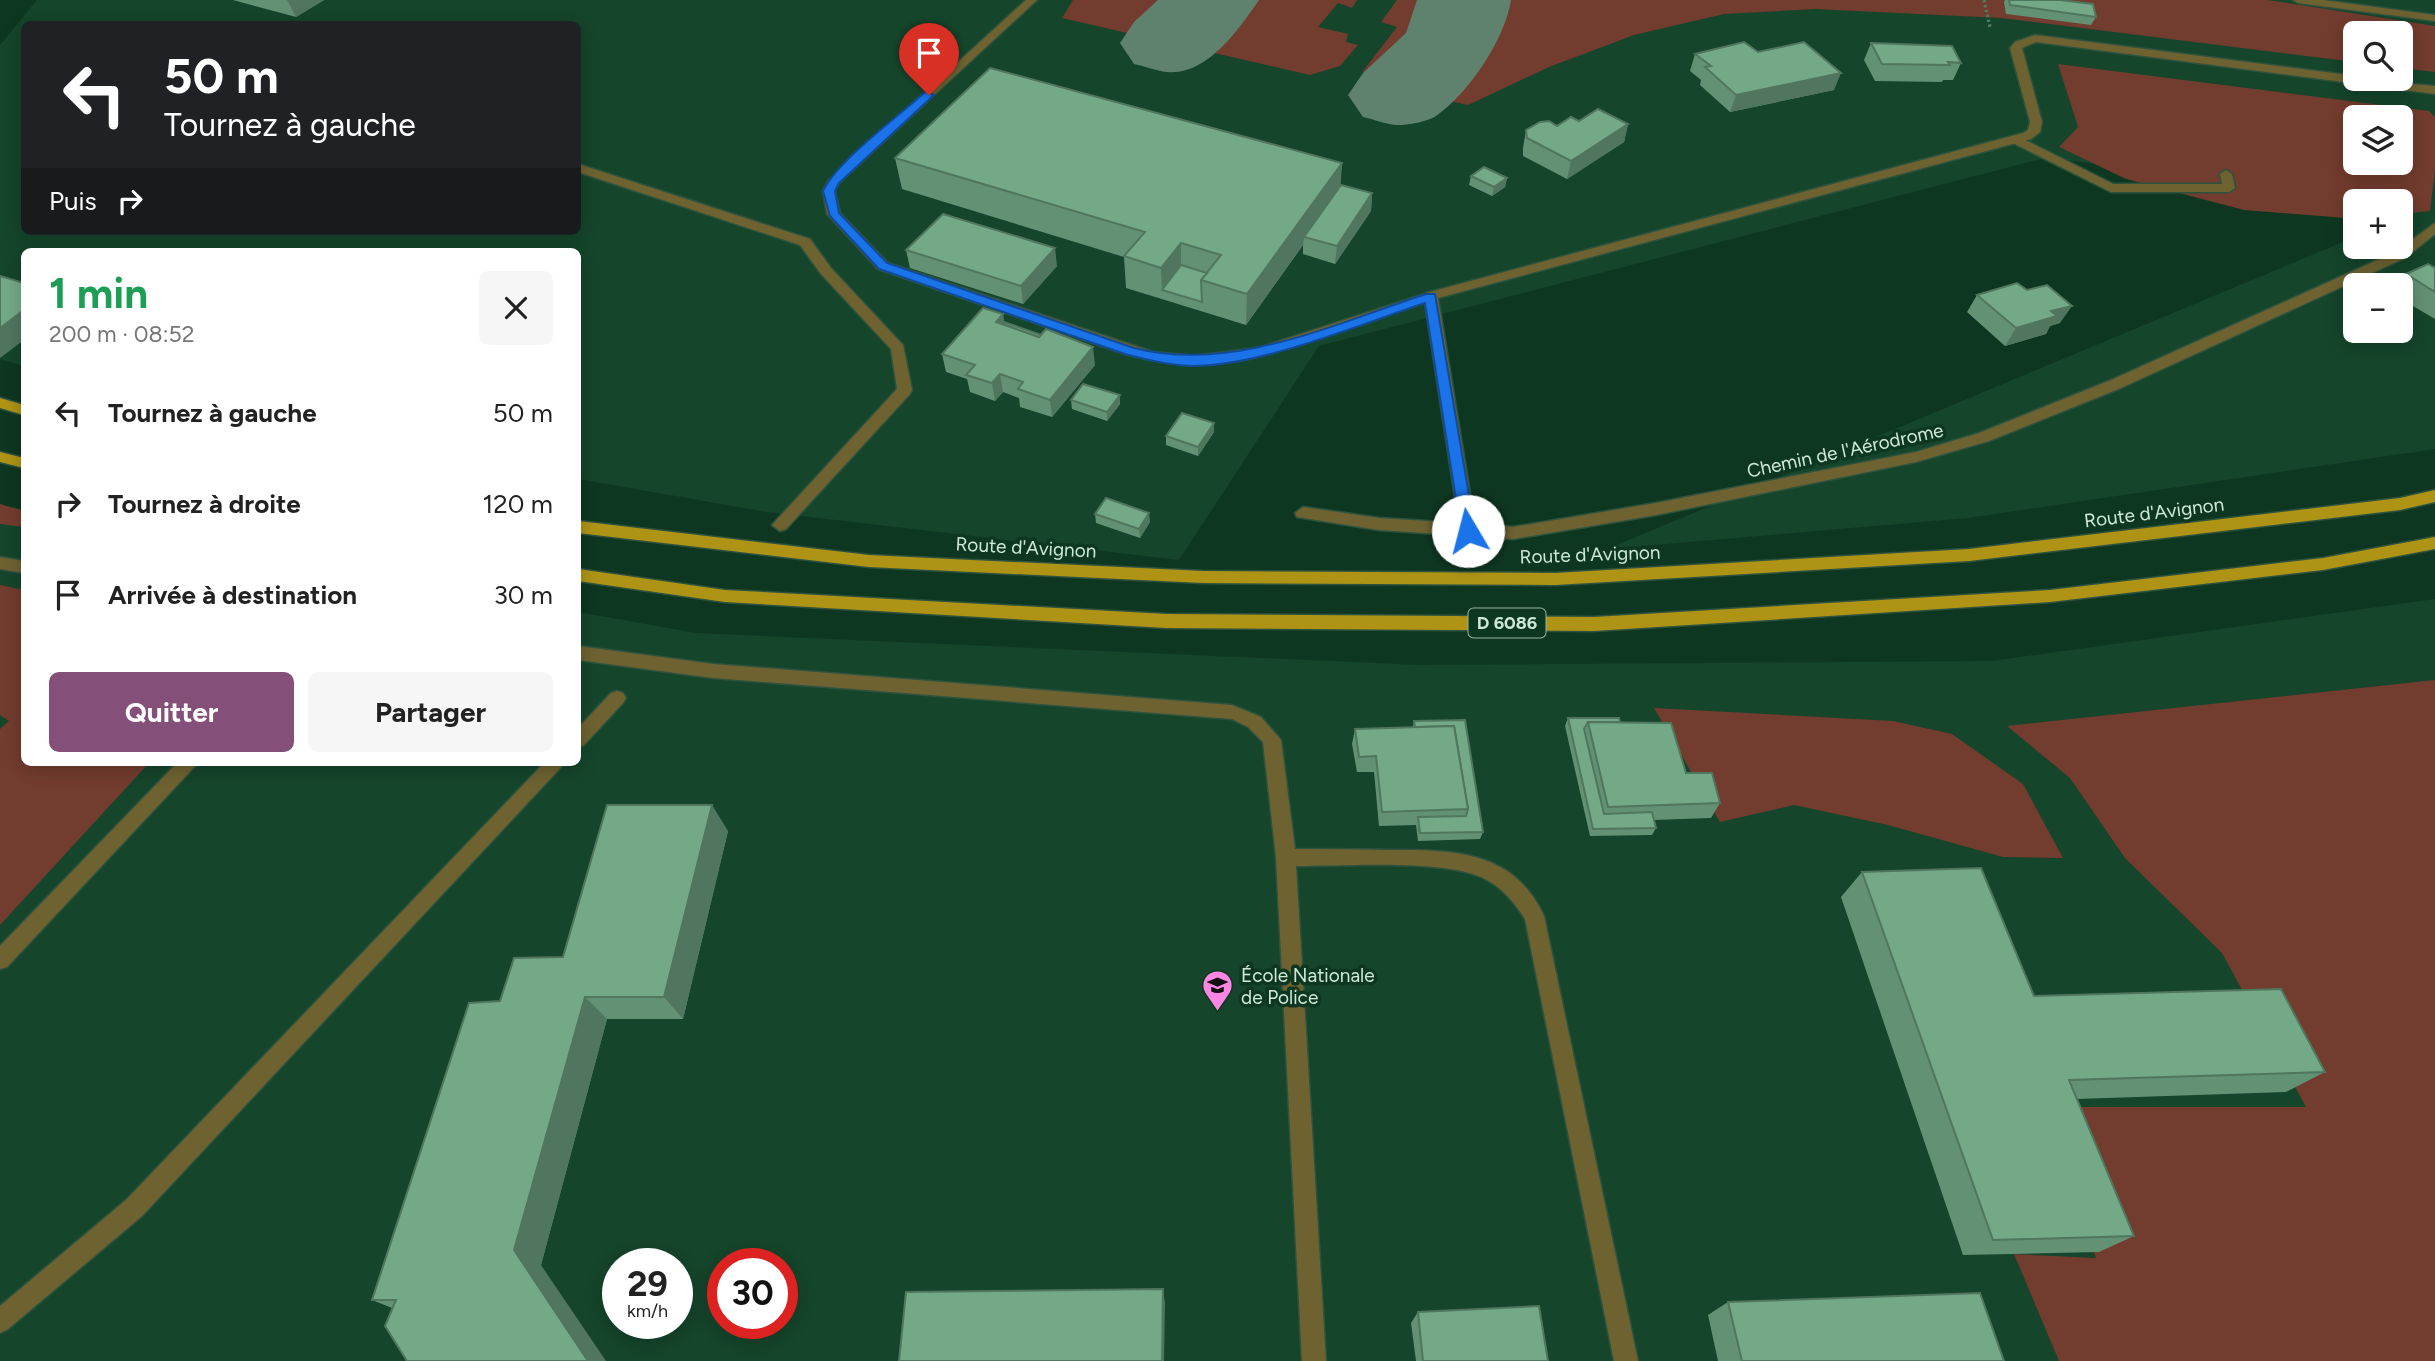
<!DOCTYPE html>
<html lang="fr">
<head>
<meta charset="utf-8">
<style>
	body { margin:0; font-family:Figtree,sans-serif; background:#f6f6f6; color:#222; height:100vh; display:flex; flex-direction:column; font-size:26px; white-space:nowrap }
	* { box-sizing:border-box; margin:0 }
	p { font-size:23px; color:#767676 }
	.icon { flex:none; width:38px; height:38px; fill:none; stroke:currentColor; stroke-width:2; stroke-linecap:round; stroke-linejoin:round }
	.map { position:relative; flex:1; overflow:hidden }
	.side { position:absolute; left:21px; top:248px; width:560px; height:518px; display:flex; flex-direction:column; background:#fff; border-radius:10px; box-shadow:0 4px 18px #0003 }
	.side>* { flex:none }
	.banner { position:absolute; left:21px; top:21px; width:560px; height:214px; border-radius:10px; box-shadow:0 4px 18px #0003; background:#202124; color:#fff; overflow:hidden }
	.controls { position:absolute; left:2343px; top:21px; display:grid; gap:14px }
	.controls a { display:grid; place-items:center; width:70px; height:70px; border-radius:10px; background:#fff; box-shadow:0 4px 18px #0003; font-size:35px }
	.speed { position:absolute; left:602px; top:1248px; display:flex; gap:14px; font-size:35px; font-weight:700; text-align:center }
	.speed>* { display:grid; place-content:center; width:91px; height:91px; border-radius:50%; background:#fff; box-shadow:0 4px 18px #0003; line-height:1 }
	.speed small { font-size:18px; font-weight:400 }
	.speed .limit { border:10px solid #d22; background:#fff; color:#111 }
	.pin { position:absolute; display:grid; place-items:center; width:60px; height:60px; color:#fff; margin:-72px -30px; border-radius:50% 50% 50% 0; rotate:-45deg; box-shadow:0 0 7px #0007 }
	.pin .icon { rotate:45deg }
	.me { position:absolute; width:77px; margin:-38px; rotate:352deg; stroke-linejoin:round; filter:drop-shadow(0 0 5px #0008) }
	.turn { display:flex; align-items:center; gap:24px; height:147px; padding:0 28px; font-size:32px }
	.turn .icon { width:91px; height:91px; stroke-width:2.5 }
	.turn b { display:block; font-size:49px; line-height:60px }
	.then { display:flex; align-items:center; height:66px; padding:0 28px; background:#0003; gap:14px; font-size:26px }
	.round { display:grid; place-items:center; flex:none; width:74px; height:74px; border-radius:10px; background:#f6f6f6 }
	.overview { display:flex; align-items:center; justify-content:space-between; height:119px; padding:0 28px }
	h1 { font-size:42px; font-weight:700; line-height:52px; color:#1e9e55 }
	.cta { display:flex; gap:14px; margin-top:auto; padding:14px 28px }
	.cta a { flex:1; height:80px; border-radius:10px; background:#844f79; color:#fff; font-size:28px; font-weight:700; line-height:80px; text-align:center }
	.cta a+a { background:#f6f6f6; color:#222 }
	ul { padding:0; list-style:none }
	li { display:flex; align-items:center; gap:21px; height:91px; padding:0 28px }
	li div { flex:1 }
	li b { display:block; font-size:26px }
	li em { font-style:normal }
	.map>svg:first-child { display:block }
	.built { fill:#15452b; fill-rule:evenodd }
	.green { fill:#723c2e; fill-rule:evenodd }
	.lines { fill:none; stroke-linecap:round; stroke-linejoin:round }
	.taxiway { fill:#5f826e; fill-rule:evenodd }
	.service-casing { stroke:#2d533e; stroke-width:3 }
	.minor-casing { stroke:#2d533e; stroke-width:3 }
	.primary-casing { stroke:#2d533e; stroke-width:3 }
	.path { stroke:#537762; stroke-width:3.5; stroke-dasharray:2.5 2.5; stroke-linecap:butt }
	.service { fill:#6e6231; fill-rule:evenodd }
	.minor { fill:#6e6231; fill-rule:evenodd }
	.primary { fill:#ae9315; fill-rule:evenodd }
	.wall { fill:#639173 }
	.shaded-wall { fill:#50765e }
	.building { fill:#73a986; stroke:#50765e; stroke-width:2 }
	.route { fill:#1a73e8; stroke:#114b97; stroke-width:2 }
	.labels { text-anchor:middle; stroke-width:7; stroke-linejoin:round; paint-order:stroke }
	.shield { fill:#0e3721; stroke:#94b4a0; stroke-width:2 }
	.shield-label { font-size:18px; font-weight:bold; fill:#cee9d7 }
	.street-label { font-size:19px; fill:#cee9d7; stroke:#0e3721 }
	.poi-label { font-size:19px; fill:#cee9d7; stroke:#0e3721; text-anchor:start }
</style>
</head>
<body>
<div class="map">
<svg width="2435" height="1361" viewBox="0 0 2435 1361">
	<rect width="100%" height="100%" fill="#0e3721"/>
	<g class="built">
		<path d="M37,0H2435V449L1968,518L1607,549L2355,237L2356,247H2401V218L2411,213L2401,211V201H2356L2355,204L2048,157L1319,346L1179,560L767,512L578,479V252H24V366L0,359V45ZM24,24H578V231H24ZM2356,33H2401V79H2356ZM2356,117H2401V163H2356ZM2356,285H2401V331H2356Z"/>
		<path d="M0,505L24,509V763H578V612L696,633L1420,665L1992,661L2435,599V1361H0ZM618,1264H677V1323H618ZM723,1264H782V1323H723Z"/>
	</g>
	<g class="green">
		<polygon points="1073,0 1357,0 1352,8 1338,3 1318,27 1348,34 1346,42 1358,45 1340,66 1310,75 1062,18"/>
		<polygon points="1397,0 2268,0 2435,26 2435,72 2401,68 2401,33 2356,33 2355,62 2001,18 1815,9 1724,14 1634,35 1549,67 1468,105 1372,84 1363,71 1397,27 1381,22"/>
		<path d="M2058,64L2429,111L2435,117V171L2430,211L2401,214V201H2356L2355,218H2346L2244,210L2126,179L2059,147L2078,127ZM2356,117H2401V163H2356Z"/>
		<polygon points="0,504 24,511 24,527 0,524"/>
		<polygon points="0,585 24,590 24,763 149,763 0,925 0,729 9,721 0,715"/>
		<polygon points="2435,680 2435,1361 2059,1361 2014,1254 2096,1258 2041,1107 2306,1107 2222,953 2125,858 2070,778 2007,726"/>
		<polygon points="1654,708 1893,721 1952,734 2023,784 2063,858 2003,857 1888,825 1794,805 1720,822"/>
	</g>
	<g class="lines">
		<g class="taxiway">
			<path d="M1158,0H1259C1239,29 1207,76 1167,72C1156,71 1145,66 1134,64L1120,43L1134,22Z"/>
			<path d="M1417,0H1511C1505,39 1469,93 1436,116C1429,121 1409,125 1400,125C1389,126 1374,119 1363,117L1348,95L1363,73L1406,33Z"/>
		</g>
		<defs>
			<g id="service">
				<path d="M1026,0H1037L839,183L835,191L840,213L888,263L1153,352L1194,356L1258,348L1431,292L1436,293V299L1265,355C1218,368 1172,367 1125,354L878,269L827,214L823,191L828,181Z"/>
				<polygon points="2293,0 2323,0 2435,15 2435,21 2298,3"/>
				<polygon points="2017,136 2113,184 2222,184 2220,174 2226,170 2232,174 2235,188 2229,192 2111,192 2013,143 2013,137"/>
				<polygon points="578,164 810,239 831,268 903,345 912,390 910,394 786,529 780,531 772,525 897,389 891,349 821,274 800,245 578,172"/>
				<polygon points="0,557 24,561 24,573 0,569"/>
				<path d="M578,646L713,664L1232,705L1261,717L1281,740L1295,849C1325,849 1356,849 1386,850C1449,850 1513,848 1544,916L1638,1361H1614L1525,919C1514,902 1502,887 1483,878C1444,859 1343,866 1296,866L1326,1361H1302L1276,857L1263,742L1248,727L1232,719L713,678L578,660Z"/>
				<polygon points="617,691 623,693 626,698 623,703 584,745 578,747 578,728 611,693"/>
				<polygon points="177,763 198,763 7,967 0,969 0,946"/>
				<polygon points="544,763 565,763 142,1216 8,1329 0,1333 0,1306 126,1200"/>
			</g>
			<polygon id="minor" points="2035,35 2356,76 2356,79 2435,86 2435,94 2036,42 2022,48 2042,122 2040,132 2031,139 1438,298 1475,524 1513,527 1656,503 1916,452 1979,433 2111,380 2395,252 2435,223 2435,234 2405,258 2121,388 1989,441 1916,462 1656,515 1513,539 1379,530 1297,517 1295,513 1303,507 1379,518 1459,523 1424,296 1426,293 2023,133 2028,130 2030,122 2010,48 2015,42"/>
			<g id="primary">
				<polygon points="0,398 24,405 24,415 0,408"/>
				<polygon points="0,452 24,458 24,468 0,462"/>
				<polygon points="2435,490 2435,502 2400,510 1969,561 1555,585 1203,583 869,567 578,533 578,521 869,555 1203,571 1555,573 1969,549 2400,498"/>
				<polygon points="2435,537 2435,549 2323,570 2050,602 1594,631 1166,628 725,602 578,581 578,569 725,590 1166,614 1594,617 2050,590 2323,558"/>
			</g>
		</defs>
		<use href="#service" class="service-casing"/>
		<use href="#minor" class="minor-casing"/>
		<use href="#primary" class="primary-casing"/>
		<polyline class="path" points="1984,0 1990,27"/>
		<use href="#service" class="service"/>
		<use href="#minor" class="minor"/>
		<use href="#primary" class="primary"/>
	</g>
	<g class="wall">
		<polygon points="233,0 324,0 296,17"/>
		<polygon points="2005,0 2060,0 2096,17 2091,25 2006,14 2004,2"/>
		<polygon points="1871,43 1961,63 1953,80 1943,80 1942,82 1875,81 1864,60"/>
		<polygon points="1758,52 1834,90 1730,112 1700,85 1701,80 1690,71 1695,54"/>
		<polygon points="1579,121 1628,124 1624,142 1567,179 1523,156 1523,148 1526,130"/>
		<polygon points="895,158 1342,163 1340,185 1372,193 1371,211 1335,264 1303,254 1303,245 1246,325 1126,288 1124,257 902,189"/>
		<polygon points="1471,176 1507,178 1505,187 1492,196 1469,185"/>
		<polygon points="906,250 1057,266 1023,304 910,268"/>
		<polygon points="2435,268 2435,319 2401,299 2401,285 2397,285 2406,274"/>
		<polygon points="2027,290 2060,323 2050,326 2046,334 2005,346 1967,312 1977,295"/>
		<polygon points="1003,314 1004,322 1095,365 1052,417 1020,407 1019,398 1003,392 995,401 970,392 967,379 946,372 942,354"/>
		<polygon points="1120,395 1120,404 1107,421 1072,409 1071,400"/>
		<polygon points="1214,423 1214,432 1198,456 1166,445 1166,436"/>
		<polygon points="1095,514 1150,522 1140,538 1096,523"/>
		<polygon points="1568,718 1620,722 1686,773 1720,803 1711,818 1654,820 1656,828 1652,835 1590,836 1565,726"/>
		<polygon points="1414,721 1483,832 1480,839 1418,841 1416,825 1379,826 1374,772 1357,772 1352,744 1355,729 1413,727"/>
		<polygon points="728,831 683,1019 607,1019 541,1265 392,1308 372,1300 500,1001 563,957"/>
		<polygon points="1862,872 2034,996 2325,1072 2286,1092 2077,1099 2134,1236 2099,1252 1963,1255 1841,897"/>
		<polygon points="1728,1302 2004,1361 1718,1361 1708,1315"/>
		<polygon points="1418,1312 1548,1361 1416,1361 1411,1323"/>
	</g>
	<g class="shaded-wall">
		<polygon points="287,0 324,0 296,17"/>
		<polygon points="1841,73 1834,90 1730,112 1736,95"/>
		<polygon points="1628,124 1624,142 1567,179 1571,161"/>
		<polygon points="1342,163 1340,194 1304,237 1303,245 1246,325 1247,294"/>
		<polygon points="1507,178 1505,187 1492,196 1494,187"/>
		<polygon points="1372,193 1371,211 1335,264 1337,246"/>
		<polygon points="1181,243 1181,275 1162,290 1161,268"/>
		<polygon points="1055,248 1057,266 1023,304 1021,286"/>
		<polygon points="2072,306 2060,323 2050,326 2046,334 2005,346 2016,328 2051,311"/>
		<polygon points="24,310 24,340 0,358 0,328"/>
		<polygon points="1003,314 1005,332 996,322"/>
		<polygon points="1093,347 1095,365 1052,417 1050,400"/>
		<polygon points="1000,374 1003,392 995,401 992,383"/>
		<polygon points="1120,395 1120,404 1107,421 1107,412"/>
		<polygon points="1214,423 1214,432 1198,456 1198,447"/>
		<polygon points="1149,513 1150,522 1140,538 1139,529"/>
		<polygon points="712,805 728,831 683,1019 664,997"/>
		<polygon points="585,997 607,1019 541,1265 606,1361 588,1361 514,1250"/>
		<polygon points="1163,1289 1165,1303 1164,1361 1162,1361"/>
	</g>
	<g class="building">
		<polygon points="2009,0 2060,0 2093,4 2096,17 2010,5"/>
		<polygon points="1744,42 1758,52 1804,42 1841,73 1736,95 1705,67 1711,66 1695,54"/>
		<polygon points="1871,43 1952,46 1961,63 1948,62 1950,65 1882,64"/>
		<polygon points="990,68 1342,163 1247,294 1201,280 1221,255 1181,243 1161,268 1124,256 1145,232 895,158"/>
		<polygon points="1598,109 1628,124 1571,161 1527,138 1526,130 1540,122 1549,121 1557,126 1571,117 1579,121"/>
		<polygon points="1484,167 1507,178 1494,187 1471,176"/>
		<polygon points="1341,185 1372,193 1337,246 1304,237"/>
		<polygon points="943,214 1055,248 1021,286 906,250"/>
		<polygon points="2428,264 2435,268 2435,292 2406,274"/>
		<polygon points="1181,265 1207,273 1201,280 1202,302 1162,290"/>
		<polygon points="0,276 24,283 24,310 0,328"/>
		<polygon points="2017,283 2027,290 2047,285 2072,306 2051,311 2057,316 2016,328 1977,295"/>
		<polygon points="983,308 1003,314 996,322 1039,337 1046,329 1093,347 1050,400 1018,389 1023,382 1000,374 992,383 966,375 975,365 942,354"/>
		<polygon points="1004,322 1041,335 1039,337 1003,324"/>
		<polygon points="1083,384 1120,395 1107,412 1071,400"/>
		<polygon points="1182,413 1214,423 1198,447 1166,436"/>
		<polygon points="1106,498 1149,513 1139,529 1095,514"/>
		<polygon points="1568,718 1619,718 1620,722 1588,722 1584,729 1604,814 1652,812 1656,828 1593,829"/>
		<polygon points="1465,720 1483,832 1420,833 1418,817 1466,816 1468,809 1454,726 1415,727 1414,721"/>
		<polygon points="1588,722 1671,723 1686,773 1712,773 1720,803 1608,807"/>
		<polygon points="1454,726 1468,809 1382,812 1376,756 1359,757 1355,729"/>
		<polygon points="607,805 712,805 664,997 585,997 514,1250 588,1361 407,1361 385,1326 396,1300 372,1300 469,1003 500,1001 514,958 563,957"/>
		<polygon points="1981,868 2034,996 2281,989 2325,1072 2069,1080 2134,1236 1993,1240 1862,872"/>
		<polygon points="1163,1289 1162,1361 899,1361 906,1292"/>
		<polygon points="1980,1293 2004,1361 1742,1361 1728,1302"/>
		<polygon points="1539,1306 1548,1361 1423,1361 1418,1312"/>
	</g>
	<path class="route" d="M925,92L934,95L839,183L835,191L839,213L887,263L1134,348C1231,373 1334,324 1426,294H1435L1475,531L1473,535H1463L1461,531L1425,303C1358,325 1264,365 1194,366C1171,366 1147,360 1125,354L879,269L830,216L823,191C839,159 897,118 925,92Z"/>
	<defs>
		<symbol id="university-pin" viewBox="-11 -11 22 30"><path d="M0 17L-7.5 6A9.5 9.5 0 1 1 7.5 6Z" fill="#fc86e3" stroke="#0e3721"/><path d="M0-5L7-2L0 1L-7-2ZM-4 1L0 2.5L4 1V4Q0 6-4 4Z" fill="#111"/></symbol>
	</defs>
	<g fill-rule="evenodd">
		<use href="#university-pin" x="1200" y="968" width="35" height="47"/>
	</g>
	<g class="labels">
		<rect class="shield" x="1468.5" y="608.5" width="77" height="29" rx="5"/>
		<g class="shield-label">
			<text x="1507" y="629">D 6086</text>
		</g>
		<g class="street-label">
			<text transform="translate(1845 450) rotate(-12)" y="7">Chemin de l'Aérodrome</text>
			<text transform="translate(2154 512) rotate(-7)" y="7">Route d'Avignon</text>
			<text transform="translate(1026 547) rotate(3)" y="7">Route d'Avignon</text>
			<text transform="translate(1590 554) rotate(-2)" y="7">Route d'Avignon</text>
		</g>
		<g class="poi-label">
			<text x="1241" y="982">École Nationale<tspan x="1241" dy="22">de Police</tspan></text>
		</g>
	</g>
</svg>
<div class="controls">
<a><svg class="icon" aria-label="search" viewBox="0 0 24 24"><circle cx="10" cy="10" r="6"/><path d="M15 15l6 6"/></svg></a>
<a><svg class="icon" aria-label="layers" viewBox="0 0 24 24"><path d="M12 4l9 5-9 5-9-5zM3 14l9 5 9-5"/></svg></a>
<a>+</a>
<a>−</a>
</div>
<div class="speed"><div>29<small>km/h</small></div><div class="limit">30</div></div>
<div class="pin" style="left:929px;top:95px;background:#d93025"><svg class="icon" aria-label="arrive" viewBox="0 0 24 24"><path d="M6 21V4h12l-3 4 3 4H6"/></svg></div>
<svg class="me" style="left:1468px;top:531px" viewBox="-20 -20 40 40"><circle r="19" fill="#fff"/><path d="M0-13L10 11 0 6-10 11z" fill="#1a73e8"/></svg>
<div class="banner">
<div class="turn"><svg class="icon" aria-label="left" viewBox="0 0 24 24"><path d="M17 20v-9H6M10 6l-5 5 5 5"/></svg><div><b>50 m</b>Tournez à gauche</div></div>
<div class="then">Puis<svg class="icon" aria-label="right" viewBox="0 0 24 24"><path d="M7 20v-9h11M14 6l5 5-5 5"/></svg></div>
</div>
<section class="side">
<div class="overview"><div><h1>1 min</h1><p>200 m · 08:52</p></div><a class="round"><svg class="icon" aria-label="close" viewBox="0 0 24 24"><path d="M6 6l12 12M18 6L6 18"/></svg></a></div>
<ul>
<li><svg class="icon" aria-label="left" viewBox="0 0 24 24"><path d="M17 20v-9H6M10 6l-5 5 5 5"/></svg><div><b>Tournez à gauche</b></div><em>50 m</em></li>
<li><svg class="icon" aria-label="right" viewBox="0 0 24 24"><path d="M7 20v-9h11M14 6l5 5-5 5"/></svg><div><b>Tournez à droite</b></div><em>120 m</em></li>
<li><svg class="icon" aria-label="arrive" viewBox="0 0 24 24"><path d="M6 21V4h12l-3 4 3 4H6"/></svg><div><b>Arrivée à destination</b></div><em>30 m</em></li>
</ul>
<div class="cta"><a>Quitter</a><a>Partager</a></div>
</section>
</div>
</body>
</html>
